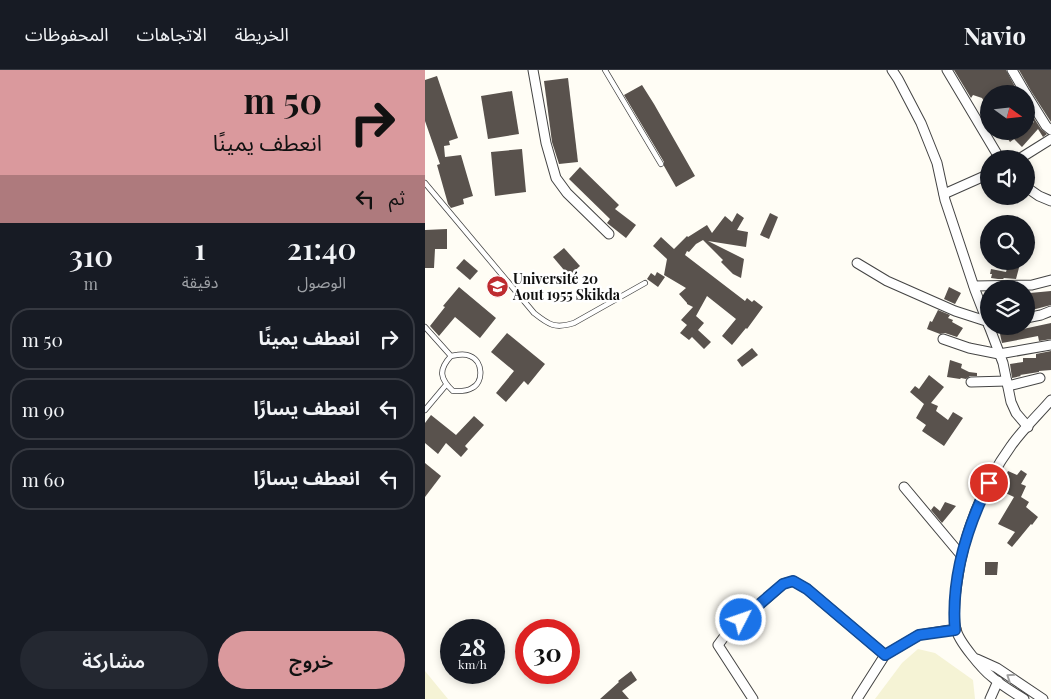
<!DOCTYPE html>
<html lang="ar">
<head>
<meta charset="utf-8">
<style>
	body { margin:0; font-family:"Playfair Display","Noto Sans Arabic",serif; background:#242831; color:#f1f3f6; direction:rtl; height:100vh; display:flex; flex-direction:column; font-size:19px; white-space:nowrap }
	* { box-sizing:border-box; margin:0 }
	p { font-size:16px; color:#9ea1a6 }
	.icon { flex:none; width:28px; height:28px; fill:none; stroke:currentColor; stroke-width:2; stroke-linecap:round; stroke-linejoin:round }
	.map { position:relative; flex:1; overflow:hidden; direction:ltr }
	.drawer { display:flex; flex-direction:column; background:#171b24; width:425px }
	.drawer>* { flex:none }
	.banner { background:#da999d; color:#111; overflow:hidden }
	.needle { width:32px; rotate:105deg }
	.fabs { position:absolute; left:555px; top:15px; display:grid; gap:10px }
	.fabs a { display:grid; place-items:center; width:55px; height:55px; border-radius:50%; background:#171b24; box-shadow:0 2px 8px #0003; font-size:25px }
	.speed { position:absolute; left:15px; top:549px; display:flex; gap:10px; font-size:25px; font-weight:700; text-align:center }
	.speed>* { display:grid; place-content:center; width:65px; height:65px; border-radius:50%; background:#171b24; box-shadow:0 2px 8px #0003; line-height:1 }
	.speed small { font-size:12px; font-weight:400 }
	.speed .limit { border:8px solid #d22; background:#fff; color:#111 }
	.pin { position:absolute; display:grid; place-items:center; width:42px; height:42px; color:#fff; margin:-21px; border:2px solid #fff; border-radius:50%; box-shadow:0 1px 5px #0007 }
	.me { position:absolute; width:55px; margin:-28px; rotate:49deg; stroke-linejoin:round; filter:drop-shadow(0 0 4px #0008) }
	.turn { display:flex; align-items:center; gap:18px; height:105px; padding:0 20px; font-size:22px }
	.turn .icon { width:65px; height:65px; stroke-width:2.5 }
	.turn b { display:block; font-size:35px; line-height:42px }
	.then { display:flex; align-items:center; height:48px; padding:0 20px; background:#0003; gap:10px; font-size:19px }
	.eta { display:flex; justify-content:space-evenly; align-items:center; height:85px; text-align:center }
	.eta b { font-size:30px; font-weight:600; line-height:35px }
	.primary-button { display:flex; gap:10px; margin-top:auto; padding:10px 20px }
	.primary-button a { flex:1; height:58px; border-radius:30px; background:#da999d; color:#111; font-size:20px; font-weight:600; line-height:58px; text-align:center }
	.primary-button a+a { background:#242831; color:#f1f3f6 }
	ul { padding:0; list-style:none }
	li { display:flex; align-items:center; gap:15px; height:62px; margin:0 10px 8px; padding:0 10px; border:2px solid #363941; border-radius:20px }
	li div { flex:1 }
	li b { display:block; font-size:19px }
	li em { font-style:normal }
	header { display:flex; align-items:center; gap:30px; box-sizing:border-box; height:70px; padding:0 25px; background:#171b24; border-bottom:1px solid #363941 }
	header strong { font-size:24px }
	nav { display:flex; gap:28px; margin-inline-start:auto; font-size:18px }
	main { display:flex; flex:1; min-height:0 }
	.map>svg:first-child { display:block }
	.farmland { fill:#f5f3d5 }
	.building { fill:#59524d }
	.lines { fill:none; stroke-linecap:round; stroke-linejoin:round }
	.service-casing { stroke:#444; stroke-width:6 }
	.minor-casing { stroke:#444; stroke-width:11 }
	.service { stroke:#fff; stroke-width:4.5 }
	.minor { stroke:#fff; stroke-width:9 }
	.oneway { stroke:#a0a0a0 }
	.route-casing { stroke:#114b97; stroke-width:12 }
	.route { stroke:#1a73e8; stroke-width:9 }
	.labels { text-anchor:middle; stroke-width:5; stroke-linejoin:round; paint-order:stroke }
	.poi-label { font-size:14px; font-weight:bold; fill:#111; stroke:#fff; text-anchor:start }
</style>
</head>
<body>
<header>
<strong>Navio</strong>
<nav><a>الخريطة</a><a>الاتجاهات</a><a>المحفوظات</a></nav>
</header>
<main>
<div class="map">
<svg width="626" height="629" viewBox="0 0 626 629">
	<rect width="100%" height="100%" fill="#fffdf5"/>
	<g class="farmland">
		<polygon points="493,579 510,583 548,610 550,629 450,629 477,593"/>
		<polygon points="0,601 23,629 0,629"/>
	</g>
	<g class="building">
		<polygon points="529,0 581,0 594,24 564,24 564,39 557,28 548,25 546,28"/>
		<polygon points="594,0 626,0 626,52 606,21"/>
		<polygon points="12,6 33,68 24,71 25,75 19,76 20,87 36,85 48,126 38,129 39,134 26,138 23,134 12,95 15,94 0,51 0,10"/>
		<polygon points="143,8 153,92 134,94 127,72 119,11"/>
		<polygon points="217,15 229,34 270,106 251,117 239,96 239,92 199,25"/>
		<polygon points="87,21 94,64 63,69 56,26"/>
		<polygon points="601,36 616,59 622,64 618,67 613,59 597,77 589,69 585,72 577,61 601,61 601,57 609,52 601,40"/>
		<polygon points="97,79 101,122 70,126 66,82"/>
		<polygon points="155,97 194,135 190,139 211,155 201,168 182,153 185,149 144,109"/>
		<polygon points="312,143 319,148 312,160 323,162 321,177 283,171 319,189 316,208 308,204 296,192 298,190 278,170 271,174 264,182 262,181 260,185 320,231 322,228 327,232 329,230 338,237 322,259 321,258 307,275 297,266 311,249 282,226 271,246 279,253 273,260 286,272 279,279 267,267 264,270 255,263 262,255 256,250 268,237 262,234 262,233 254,224 261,218 239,205 242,189 228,176 236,167 249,179 262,166 263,167 282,155 287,163 300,146 307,152"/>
		<polygon points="345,143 353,147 344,169 335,165"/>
		<polygon points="22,159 22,179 10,179 9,198 0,198 0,160"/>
		<polygon points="139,178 155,196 144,206 128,187"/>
		<polygon points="39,189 53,201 45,210 31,198"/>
		<polygon points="584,191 595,194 591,209 579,208 578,209 573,209 566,208 567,204 565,204 566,199 581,202"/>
		<polygon points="232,202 240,207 233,217 222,209 226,203 230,206"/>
		<polygon points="34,217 71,248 55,268 30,247 14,266 5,256 20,237 18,236"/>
		<polygon points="524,217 536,223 530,234 519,229"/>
		<polygon points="626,221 626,235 607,240 605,223"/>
		<polygon points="513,240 525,245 523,248 528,250 527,252 538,258 532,267 520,263 515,264 502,259 505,251 507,252"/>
		<polygon points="626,253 626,269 614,271 613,266 577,273 575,264"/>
		<polygon points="82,263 120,294 103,315 99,311 81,332 71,323 89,301 66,282"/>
		<polygon points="327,278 333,285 317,297 312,290"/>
		<polygon points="626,281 626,300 614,301 614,302 595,305 596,306 587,308 585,294 598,292 598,288 611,288 611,284"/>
		<polygon points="525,290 537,294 536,298 544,302 552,303 552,306 545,306 541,309 536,308 535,309 522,307"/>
		<polygon points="504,305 519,317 506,333 513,336 511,341 523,350 528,342 538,348 519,376 497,361 501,355 491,348 499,334 485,322 490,316 494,319"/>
		<polygon points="6,345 31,365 49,346 59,355 40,376 43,379 36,387 21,373 13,384 0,373 0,353"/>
		<polygon points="0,393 16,406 0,427"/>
		<polygon points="596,400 602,404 596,414 601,416 596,427 604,432 601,437 613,447 607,455 606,454 587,477 582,473 590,462 573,454 589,427 574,420 583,401 592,405"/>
		<polygon points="520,432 531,436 517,453 506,440 509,436 515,441"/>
		<polygon points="560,492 573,492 572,505 560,505"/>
		<polygon points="206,601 212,610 197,621 204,629 175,629 194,612 193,611"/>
	</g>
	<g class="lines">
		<defs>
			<g id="service">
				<polyline points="180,0 236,94"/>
				<path d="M0,113L109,243C124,255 130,259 149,253L220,213"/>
				<path d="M0,257L26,286C32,285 39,283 45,286C58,291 59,312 47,318C41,322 34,321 28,321C15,309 13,300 26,286"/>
				<polyline points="0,340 21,315"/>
			</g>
			<g id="minor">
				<polyline points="108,0 121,73 131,108 142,123 184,164"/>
				<polyline points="467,0 473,9 496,53 512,93 520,130 550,220 564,256"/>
				<polyline points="522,0 575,89"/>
				<polyline points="587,0 601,24"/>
				<polyline points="601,24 621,56 626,60"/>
				<polyline points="594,89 626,69"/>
				<polyline points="601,117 614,126 626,131"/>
				<polyline points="519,124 564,104"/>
				<polyline points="432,193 462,211 530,241 564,252"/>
				<polyline points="549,216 607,215 626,210"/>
				<polyline points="601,248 616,245 626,241"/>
				<polyline points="564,256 578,293 586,332 591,343 603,357"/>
				<polyline points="518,269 544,278 574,284 626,275"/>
				<polyline points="546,312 582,311"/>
				<polyline points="583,316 615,308"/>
				<polyline points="479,417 536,485"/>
				<polyline points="552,589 572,598 618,629"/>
				<polyline points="328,629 293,575 302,563 358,514 368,511 382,519 460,585"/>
				<polyline points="432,629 460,585 494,565 531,559"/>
				<polyline points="565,629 573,611"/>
				<path d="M599,629C588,622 577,616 567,607C558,600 533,571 531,559C528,548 530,525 532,513C538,465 557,416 586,376C597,360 613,345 626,330"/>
			</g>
		</defs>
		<use href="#service" class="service-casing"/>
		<use href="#minor" class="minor-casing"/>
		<use href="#service" class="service"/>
		<use href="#minor" class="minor"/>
	</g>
	<defs><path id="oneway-chevron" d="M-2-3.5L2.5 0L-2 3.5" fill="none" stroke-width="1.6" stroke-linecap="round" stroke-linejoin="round" transform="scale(1.25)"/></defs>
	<use class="oneway" href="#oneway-chevron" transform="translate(585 607) rotate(-146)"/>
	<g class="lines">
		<defs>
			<path id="route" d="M316,550L358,514L368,511L382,519L460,585L494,565L530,560C526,508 541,459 564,413"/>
		</defs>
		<use href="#route" class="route-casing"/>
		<use href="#route" class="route"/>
	</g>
	<defs>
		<symbol id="university-disc" viewBox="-11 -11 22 22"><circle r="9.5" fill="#be2c30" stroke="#fff"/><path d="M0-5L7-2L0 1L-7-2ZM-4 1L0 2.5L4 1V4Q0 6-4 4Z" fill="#fff"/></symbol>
	</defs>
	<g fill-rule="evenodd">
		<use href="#university-disc" x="60" y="204" width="25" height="25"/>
	</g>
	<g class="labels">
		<g class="poi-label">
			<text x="88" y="214">Université 20<tspan x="88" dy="16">Aout 1955 Skikda</tspan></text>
		</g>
	</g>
</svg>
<div class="fabs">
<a><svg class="needle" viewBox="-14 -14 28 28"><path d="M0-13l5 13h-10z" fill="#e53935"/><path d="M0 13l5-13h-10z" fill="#9ea1a6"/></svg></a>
<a><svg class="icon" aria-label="sound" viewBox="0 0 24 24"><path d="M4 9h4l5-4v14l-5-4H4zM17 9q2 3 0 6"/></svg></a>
<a><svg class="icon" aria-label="search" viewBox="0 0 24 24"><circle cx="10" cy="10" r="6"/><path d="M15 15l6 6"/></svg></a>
<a><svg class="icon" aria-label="layers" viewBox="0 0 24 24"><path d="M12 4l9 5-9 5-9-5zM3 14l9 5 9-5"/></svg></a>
</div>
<div class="speed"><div>28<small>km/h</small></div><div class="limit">30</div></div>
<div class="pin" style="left:564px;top:413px;background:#d93025"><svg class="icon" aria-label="arrive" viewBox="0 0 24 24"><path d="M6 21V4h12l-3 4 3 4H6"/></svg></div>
<svg class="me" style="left:316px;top:550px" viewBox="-20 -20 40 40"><circle r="17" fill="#1a73e8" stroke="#fff" stroke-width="3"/><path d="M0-11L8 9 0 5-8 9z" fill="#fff"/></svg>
</div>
<section class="drawer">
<div class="banner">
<div class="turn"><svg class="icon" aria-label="right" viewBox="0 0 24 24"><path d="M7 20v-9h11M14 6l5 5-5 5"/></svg><div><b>50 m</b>انعطف يمينًا</div></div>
<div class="then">ثم<svg class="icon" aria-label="left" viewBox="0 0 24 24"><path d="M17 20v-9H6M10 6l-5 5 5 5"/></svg></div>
</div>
<div class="eta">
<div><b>21:40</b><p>الوصول</p></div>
<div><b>1</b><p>دقيقة</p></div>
<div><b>310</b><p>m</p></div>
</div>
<ul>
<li><svg class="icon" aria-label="right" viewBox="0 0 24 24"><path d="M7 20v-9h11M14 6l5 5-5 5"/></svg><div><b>انعطف يمينًا</b></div><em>50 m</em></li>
<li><svg class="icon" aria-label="left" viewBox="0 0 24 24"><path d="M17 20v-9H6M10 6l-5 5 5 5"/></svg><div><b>انعطف يسارًا</b></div><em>90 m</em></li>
<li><svg class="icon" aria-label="left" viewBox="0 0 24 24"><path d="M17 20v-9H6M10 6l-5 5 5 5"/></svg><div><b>انعطف يسارًا</b></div><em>60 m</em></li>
</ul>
<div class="primary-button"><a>خروج</a><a>مشاركة</a></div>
</section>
</main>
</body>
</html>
